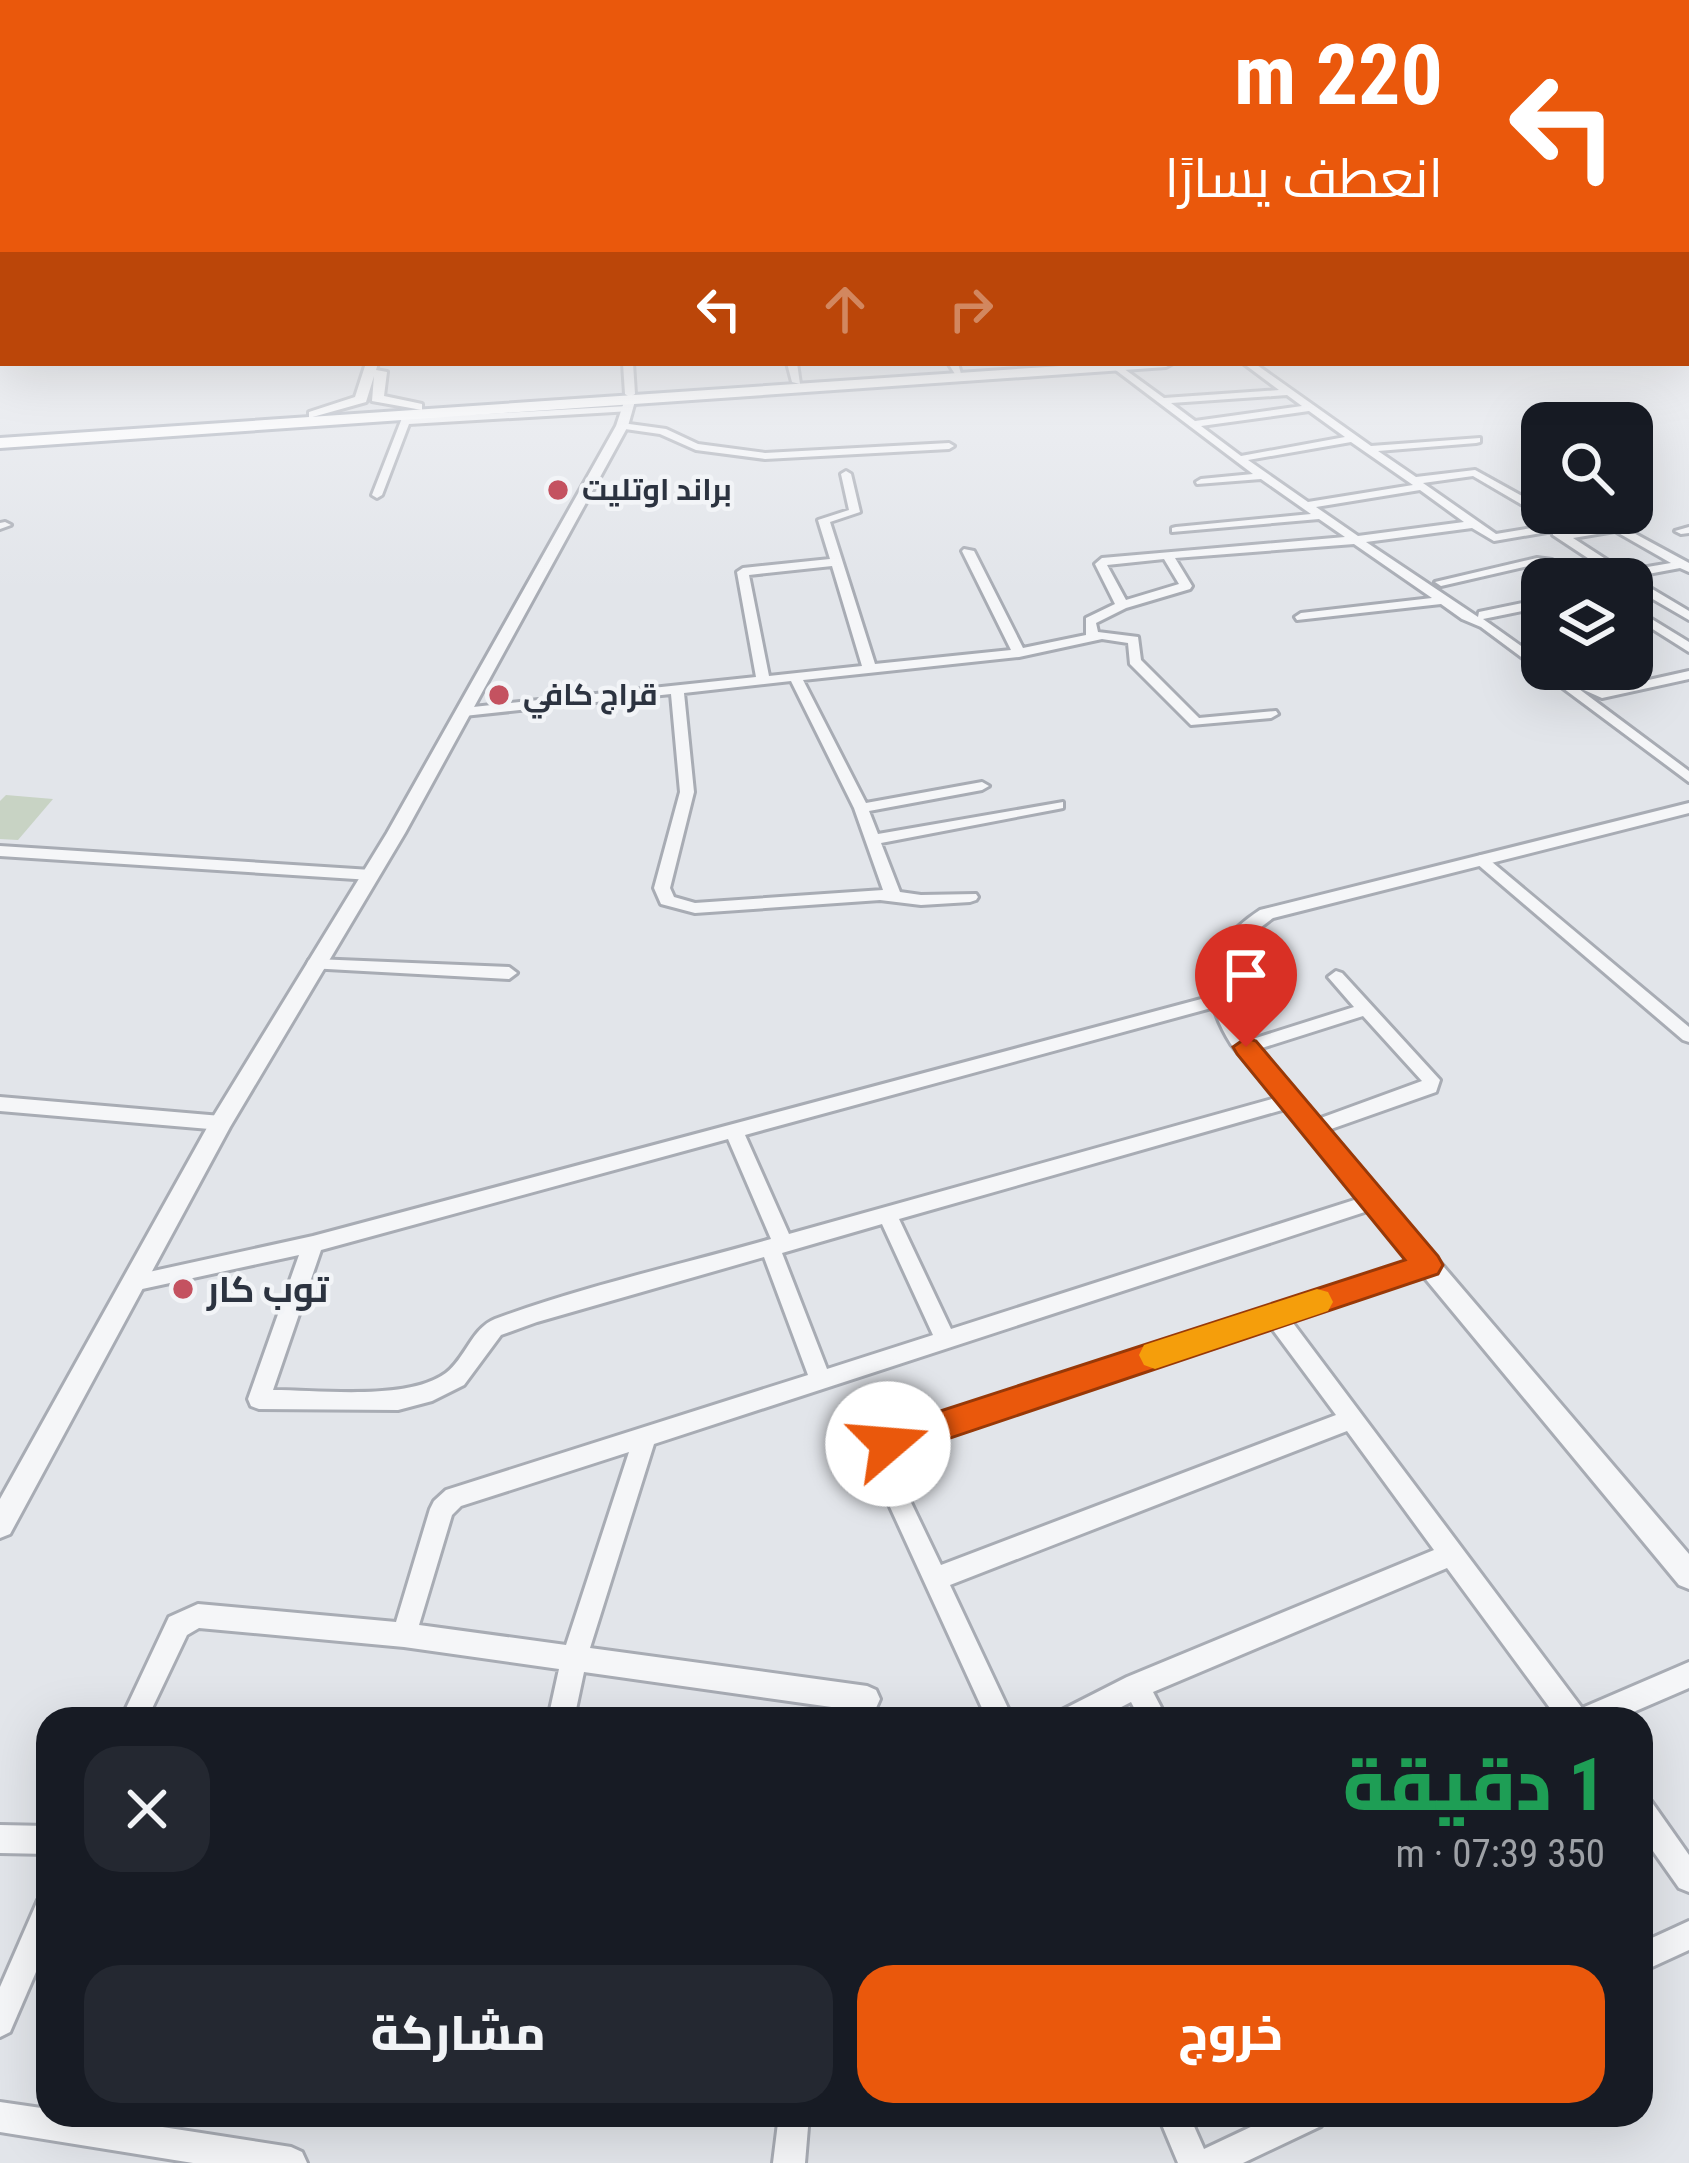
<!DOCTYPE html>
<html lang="ar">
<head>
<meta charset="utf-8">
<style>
	body { margin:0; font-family:"Roboto Condensed",Cairo,sans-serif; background:#242831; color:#f1f3f6; direction:rtl; height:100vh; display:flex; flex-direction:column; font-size:45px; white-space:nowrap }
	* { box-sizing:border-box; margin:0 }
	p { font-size:39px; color:#9ea1a6 }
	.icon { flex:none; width:66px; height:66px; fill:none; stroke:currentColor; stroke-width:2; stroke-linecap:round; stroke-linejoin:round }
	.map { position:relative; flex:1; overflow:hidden; direction:ltr }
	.sheet { position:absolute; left:36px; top:1707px; width:1617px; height:420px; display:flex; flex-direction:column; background:#171b24; border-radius:36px; box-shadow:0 12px 48px #0002; direction:rtl }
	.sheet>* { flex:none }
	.top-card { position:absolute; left:0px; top:0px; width:1689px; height:366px; box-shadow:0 12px 48px #0002; direction:rtl; background:#ea580c; color:#fff; overflow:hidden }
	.fabs { position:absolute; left:1521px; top:402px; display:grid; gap:24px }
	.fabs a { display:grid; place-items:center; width:132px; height:132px; border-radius:24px; background:#171b24; box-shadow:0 12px 48px #0002; font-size:60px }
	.pin { position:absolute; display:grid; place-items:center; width:102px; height:102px; color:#fff; margin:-123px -51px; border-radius:50% 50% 50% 0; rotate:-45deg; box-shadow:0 0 12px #0007 }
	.pin .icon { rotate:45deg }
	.me { position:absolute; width:132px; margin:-66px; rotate:72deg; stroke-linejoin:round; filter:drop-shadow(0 0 9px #0008) }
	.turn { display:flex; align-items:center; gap:42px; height:252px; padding:0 48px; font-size:54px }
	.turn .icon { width:156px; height:156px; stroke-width:2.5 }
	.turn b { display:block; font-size:84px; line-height:102px }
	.lanes { display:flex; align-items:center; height:114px; padding:0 48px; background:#0003; justify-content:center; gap:60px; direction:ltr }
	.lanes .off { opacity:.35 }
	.round { display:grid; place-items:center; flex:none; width:126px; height:126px; border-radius:36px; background:#242831 }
	.summary { display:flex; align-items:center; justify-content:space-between; height:204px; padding:0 48px }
	h1 { font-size:72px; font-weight:800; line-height:90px; color:#1e9e55 }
	.cta { display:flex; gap:24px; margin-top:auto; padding:24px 48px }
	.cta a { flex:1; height:138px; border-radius:36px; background:#ea580c; color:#fff; font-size:48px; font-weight:800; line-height:138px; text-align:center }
	.cta a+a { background:#242831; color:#f1f3f6 }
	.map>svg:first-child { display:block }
	.green { fill:#c8d3c4 }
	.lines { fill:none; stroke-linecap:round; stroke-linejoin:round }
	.minor-casing { stroke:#a8acb4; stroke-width:6 }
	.tertiary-casing { stroke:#a8acb4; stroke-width:6 }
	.secondary-casing { stroke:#a8acb4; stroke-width:6 }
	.primary-casing { stroke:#a3a9b4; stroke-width:6 }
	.minor { fill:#f5f6f8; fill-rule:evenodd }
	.tertiary { fill:#f5f6f8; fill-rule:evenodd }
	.secondary { fill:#fff; fill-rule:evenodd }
	.primary { fill:#fff; fill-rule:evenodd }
	.route { fill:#ea580c; stroke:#983908; stroke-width:3 }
	.slow { fill:#f59e0b }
	.poi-dot { fill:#c45260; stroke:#f2f4f7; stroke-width:4.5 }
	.labels { text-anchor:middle; stroke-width:9; stroke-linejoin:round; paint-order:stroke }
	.far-poi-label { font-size:30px; font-weight:bold; fill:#2c3340; stroke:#f2f4f7; text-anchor:start }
	.poi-label { font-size:36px; font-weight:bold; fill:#2c3340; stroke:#f2f4f7; text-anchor:start }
</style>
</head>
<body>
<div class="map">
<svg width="1689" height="2163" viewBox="0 0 1689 2163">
	<rect width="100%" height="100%" fill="#e2e5ea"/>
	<polygon class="green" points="6,795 53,799 18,840 0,839 0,801"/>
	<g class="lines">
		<defs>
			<g id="minor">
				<rect x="0" y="335" width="3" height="6"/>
				<polygon points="623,363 633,363 635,394 630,397 625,394"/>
				<polygon points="787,363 797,363 800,384 792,382"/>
				<polygon points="948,363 958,363 961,374 955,374"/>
				<path d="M1116,363L1164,398L1279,390L1243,363H1254L1371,446L1480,438V442L1476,443L1378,451L1416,477L1475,470L1542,507V513H1547L1538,514L1473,476L1423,483L1496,534L1562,523L1568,526L1558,530L1565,533L1617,524L1689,563V572L1680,568L1632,577L1689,611V620L1632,587V579H1596L1612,574L1553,535V531L1494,541L1472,528L1366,542L1478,617L1479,612L1542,599V607L1483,619L1542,661V669H1552L1574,685V680H1584L1604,690L1689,671V679L1602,698L1575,686L1689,771V782L1481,627L1462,619L1441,604L1297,620L1295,617L1301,613L1432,598L1354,544L1175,558L1192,586L1190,589L1126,608L1096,623L1098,632L1138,637L1141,660L1199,718L1276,711L1278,714L1271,718L1191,725L1130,664L1128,643L1102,639L1019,657L803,680L866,803L982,782L989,786L982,790L869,811L878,834L1063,802V808L1058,809L881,843L900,892L921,895L976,894L978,897L976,900L970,902L921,905L880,900L695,913L661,904L654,888L680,792L671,694L464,716L457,712L464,708L756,677L737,572L743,568L830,559L818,520L849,510L841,474L846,471L851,474L860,512L830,522L875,664L1011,650L962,551L964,549L974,551L1023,648L1086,635V618L1115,604L1095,564L1102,558L1345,537L1319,519L1172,532V528L1176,527L1311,514L1261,479L1197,484L1196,482L1201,479L1253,474L1113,368ZM1287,395L1302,406L1195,421L1171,403ZM1309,411L1345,437L1241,456L1201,426ZM1351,442L1413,485L1308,502L1248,460ZM1420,490L1464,522L1358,536L1316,507ZM1615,531L1671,563L1624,571L1573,538ZM1164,559L1179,584L1126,600L1107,565ZM832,566L862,666L769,676L749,575ZM791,681L854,808L883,890L695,903L674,897L670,888L694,792L684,693Z"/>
				<polygon points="628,406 631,407 631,411 409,424 382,495 377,498 372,495 404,413 410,413 411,418"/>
				<polygon points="622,423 666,429 698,444 765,453 949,443 954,446 949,449 765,459 696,450 660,434 618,428 617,426"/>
				<polygon points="0,523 5,522 11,525 0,529"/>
				<polygon points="1689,527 1689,533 1681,534 1675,531"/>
				<path d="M1537,558L1552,560L1584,579C1562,579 1556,566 1537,564L1441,586L1435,582Z"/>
				<polygon points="1632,607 1689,642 1689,652 1632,616"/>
				<polygon points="0,846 371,870 379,875 371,880 0,856"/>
				<polygon points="1481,855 1486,857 1689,1027 1689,1042 1683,1040 1476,863 1476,857"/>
				<polygon points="315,959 509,967 517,973 509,979 309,968 307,964 309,960"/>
				<polygon points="1336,971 1342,973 1440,1080 1436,1092 1314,1135 1307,1133 1305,1128 1307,1123 1422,1081 1363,1016 1246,1053 1240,1051 1237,1047 1240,1043 1354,1007 1328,977"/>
				<path d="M1220,994L1226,996L1228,1000L1226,1004L745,1135L789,1234L1290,1094L1296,1096L1299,1101L1296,1106L899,1219L951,1329L1373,1194L1380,1197L1383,1202L1380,1207L654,1444L590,1648L867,1686L876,1690L880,1699L876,1708L867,1712L584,1672L574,1719H548L559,1669L404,1647L199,1628L187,1635L147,1719H121L169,1617L198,1604L396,1622L430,1509L434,1501L446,1490L808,1375L764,1257L537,1322L501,1335L464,1385L432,1401L398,1410L259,1409L251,1406L248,1399L299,1255L133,1291L126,1289L123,1283L126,1277L313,1236ZM728,1139L771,1239C679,1265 585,1286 495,1319C472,1328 465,1359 446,1373C408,1401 320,1390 273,1390L321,1250ZM882,1224L933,1335L827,1369L782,1253ZM629,1452L566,1645L419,1625L452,1515L461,1506Z"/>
				<polygon points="0,1097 221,1116 228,1118 230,1123 228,1128 221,1130 0,1111"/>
				<path d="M1427,1257L1434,1259L1437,1265L1434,1271L1290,1319L1582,1708L1689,1662V1688L1617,1719H1558L1447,1568L1153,1692L1167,1719H1140L1131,1702L1098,1719H1058L1062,1710L1127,1677L1434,1550L1347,1431L950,1585L1013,1719H987L870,1463L880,1437ZM1270,1326L1336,1415L941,1565L892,1463L897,1451Z"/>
				<polygon points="1641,1798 1651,1801 1689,1855 1689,1892 1679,1888 1641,1834"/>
				<polygon points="0,1825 48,1826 48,1854 0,1853"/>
				<polygon points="48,1896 48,1944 10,2032 0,2037 0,1987 38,1900"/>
				<polygon points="1689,1921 1689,1950 1641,1972 1641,1943"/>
				<polygon points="0,2102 48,2109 48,2115 85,2115 291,2147 302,2152 307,2163 193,2163 0,2132"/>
				<polygon points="779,2115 809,2115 805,2163 773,2163"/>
				<polygon points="1158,2115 1189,2115 1204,2149 1276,2115 1325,2115 1321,2126 1243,2163 1178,2163"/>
			</g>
			<g id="tertiary">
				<polygon points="625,399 635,401 628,426 405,833 230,1127 10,1534 0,1538 0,1499 213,1117 387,833 616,426"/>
				<path d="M1689,803V813L1273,918C1230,948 1215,988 1245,1034L1689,1554V1589L1679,1585L1231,1044C1197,990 1206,945 1260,910Z"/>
			</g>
			<polygon id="secondary" points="366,363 378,363 376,370 387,372 384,396 422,404 422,410 372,401 374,376 366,402 309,418 309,412 355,397"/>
			<g id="primary">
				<rect x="1686" y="313" width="3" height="8"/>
				<polygon points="1106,363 1173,363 1166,367 0,448 0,438"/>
			</g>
		</defs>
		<use href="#minor" class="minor-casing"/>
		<use href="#tertiary" class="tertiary-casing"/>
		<use href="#secondary" class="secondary-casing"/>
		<use href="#primary" class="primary-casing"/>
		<use href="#minor" class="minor"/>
		<use href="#tertiary" class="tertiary"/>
		<use href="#secondary" class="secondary"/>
		<use href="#primary" class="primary"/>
	</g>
	<linearGradient id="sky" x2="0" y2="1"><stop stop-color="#8bb3db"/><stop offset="0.49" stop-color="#f2f3f6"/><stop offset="1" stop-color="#f2f3f6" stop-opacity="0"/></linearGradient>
	<rect width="1689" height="590" fill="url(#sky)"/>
	<polygon class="route" points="1246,1038 1256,1041 1438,1256 1443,1265 1438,1274 888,1459 876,1454 871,1444 876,1433 888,1428 1405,1260 1237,1054 1233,1047"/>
	<polygon class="slow" points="1317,1289 1328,1292 1333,1302 1328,1311 1155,1369 1144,1365 1139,1355 1144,1345"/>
	<g class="poi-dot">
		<circle cx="558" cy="490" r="12"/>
		<circle cx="499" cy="695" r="12"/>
		<circle cx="183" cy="1289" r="12"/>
	</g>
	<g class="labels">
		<g class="far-poi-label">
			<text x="582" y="500">براند اوتليت</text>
			<text x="523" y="705">قراج كافي</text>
		</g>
		<g class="poi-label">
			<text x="207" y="1302">توب كار</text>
		</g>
	</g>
</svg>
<div class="fabs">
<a><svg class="icon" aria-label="search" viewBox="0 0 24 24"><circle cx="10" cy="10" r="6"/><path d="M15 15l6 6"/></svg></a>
<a><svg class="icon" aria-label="layers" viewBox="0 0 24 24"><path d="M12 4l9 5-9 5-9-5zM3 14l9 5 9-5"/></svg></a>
</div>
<div class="pin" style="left:1246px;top:1047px;background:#d93025"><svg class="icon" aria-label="arrive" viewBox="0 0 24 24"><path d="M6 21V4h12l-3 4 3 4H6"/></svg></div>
<svg class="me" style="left:888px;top:1444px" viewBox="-20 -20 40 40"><circle r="19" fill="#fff"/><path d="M0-13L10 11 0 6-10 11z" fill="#ea580c"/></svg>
<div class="top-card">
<div class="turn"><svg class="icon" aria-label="left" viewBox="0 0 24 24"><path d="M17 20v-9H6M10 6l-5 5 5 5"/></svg><div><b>220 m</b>انعطف يسارًا</div></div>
<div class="lanes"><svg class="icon" aria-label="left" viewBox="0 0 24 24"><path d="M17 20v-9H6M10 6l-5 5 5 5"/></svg><svg class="icon off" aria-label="ahead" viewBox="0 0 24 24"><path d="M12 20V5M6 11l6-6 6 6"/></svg><svg class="icon off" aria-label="right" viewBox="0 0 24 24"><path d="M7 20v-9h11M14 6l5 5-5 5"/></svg></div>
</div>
<section class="sheet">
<div class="summary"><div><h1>1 دقيقة</h1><p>350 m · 07:39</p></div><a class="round"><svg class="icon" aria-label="close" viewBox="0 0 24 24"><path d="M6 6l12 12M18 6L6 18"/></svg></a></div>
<div class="cta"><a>خروج</a><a>مشاركة</a></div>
</section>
</div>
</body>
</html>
